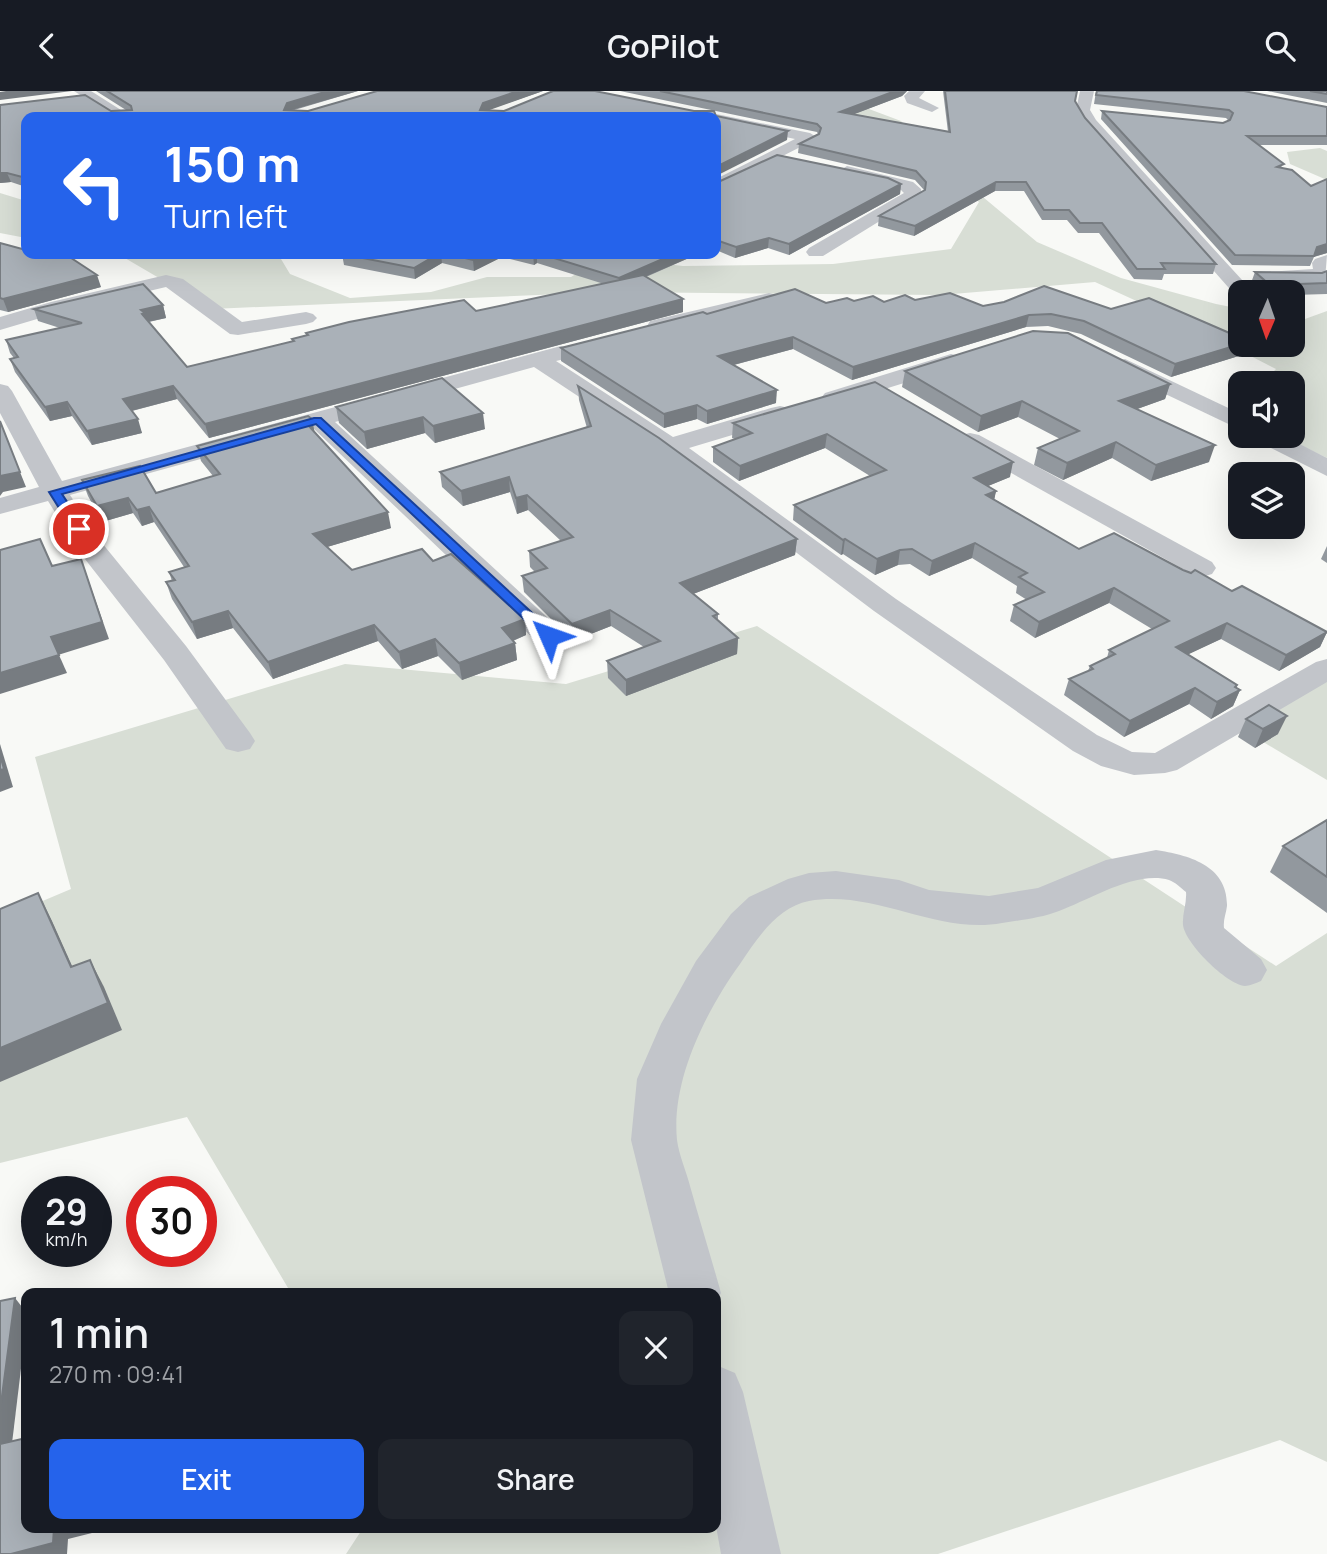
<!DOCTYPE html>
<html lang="en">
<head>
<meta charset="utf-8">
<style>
	body { margin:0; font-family:Manrope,sans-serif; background:#20242c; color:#f1f3f6; height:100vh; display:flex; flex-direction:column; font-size:26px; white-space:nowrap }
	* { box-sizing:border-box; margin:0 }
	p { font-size:23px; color:#9ea1a6 }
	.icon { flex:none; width:38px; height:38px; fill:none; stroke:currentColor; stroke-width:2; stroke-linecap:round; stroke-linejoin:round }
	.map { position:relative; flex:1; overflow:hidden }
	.sheet { position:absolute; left:21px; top:1197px; width:700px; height:245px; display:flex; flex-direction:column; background:#171b24; border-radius:14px; box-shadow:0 7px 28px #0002 }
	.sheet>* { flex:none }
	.banner { position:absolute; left:21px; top:21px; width:700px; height:147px; border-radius:14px; box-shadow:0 7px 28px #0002; background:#2563eb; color:#fff; overflow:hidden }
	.needle { width:46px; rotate:182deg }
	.tools { position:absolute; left:1228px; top:189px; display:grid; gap:14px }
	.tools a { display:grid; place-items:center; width:77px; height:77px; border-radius:14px; background:#171b24; box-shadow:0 7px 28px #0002; font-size:35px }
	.speed { position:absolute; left:21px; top:1085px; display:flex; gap:14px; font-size:35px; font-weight:700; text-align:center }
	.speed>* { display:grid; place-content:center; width:91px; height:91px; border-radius:50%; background:#171b24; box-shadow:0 7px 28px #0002; line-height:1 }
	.speed small { font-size:18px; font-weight:400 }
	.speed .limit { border:10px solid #d22; background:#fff; color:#111 }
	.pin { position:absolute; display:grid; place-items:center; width:60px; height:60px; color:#fff; margin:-30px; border:4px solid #fff; border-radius:50%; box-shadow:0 2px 7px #0007 }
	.me { position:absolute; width:77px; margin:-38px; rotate:313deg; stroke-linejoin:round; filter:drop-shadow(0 0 5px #0008) }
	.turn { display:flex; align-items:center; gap:24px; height:147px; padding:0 28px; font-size:32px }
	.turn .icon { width:91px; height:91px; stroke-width:2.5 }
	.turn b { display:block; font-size:49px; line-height:60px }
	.round { display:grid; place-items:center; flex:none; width:74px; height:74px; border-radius:14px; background:#20242c }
	.head { display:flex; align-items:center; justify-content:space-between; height:119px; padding:0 28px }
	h1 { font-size:42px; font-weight:600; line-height:52px }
	.primary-button { display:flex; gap:14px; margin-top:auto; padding:14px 28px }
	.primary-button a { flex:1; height:80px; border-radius:14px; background:#2563eb; color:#fff; font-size:28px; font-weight:600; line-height:80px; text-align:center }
	.primary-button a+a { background:#20242c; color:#f1f3f6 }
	header { display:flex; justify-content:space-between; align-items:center; height:91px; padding:0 28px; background:#171b24; font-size:32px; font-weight:600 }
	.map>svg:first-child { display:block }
	.green { fill:#d8ded5 }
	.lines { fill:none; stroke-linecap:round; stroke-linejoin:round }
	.street { fill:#c2c5ca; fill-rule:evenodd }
	.wall { fill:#92989e }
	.shaded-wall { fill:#777c81 }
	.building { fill:#aab1b8; stroke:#777c81; stroke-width:2 }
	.route { fill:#2563eb; stroke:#184099; stroke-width:2 }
</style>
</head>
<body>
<header><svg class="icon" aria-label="back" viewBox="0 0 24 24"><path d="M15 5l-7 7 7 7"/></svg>GoPilot<svg class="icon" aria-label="search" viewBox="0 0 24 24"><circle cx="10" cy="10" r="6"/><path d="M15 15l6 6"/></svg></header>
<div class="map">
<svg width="1327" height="1463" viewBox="0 0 1327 1463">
	<rect width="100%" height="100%" fill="#f8f9f6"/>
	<g class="green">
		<path d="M853,12L901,30L935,66L1037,151L1121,187L1216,213L1241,218V254H1293V226L1305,228L1327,220V367L1282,345H1293V292H1262L1276,278L1202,240L1095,191L941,204L610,201L212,218L118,163H278L290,183L350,207L431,201L487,186H571L605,166L683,175L833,173L951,158L979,111C960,97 942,80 923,67C899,52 858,44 853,12Z"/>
		<polygon points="1320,57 1327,60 1327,89 1290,73 1287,61"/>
		<polygon points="0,102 26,110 26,147 0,142"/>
		<polygon points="757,535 1276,875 1327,842 1327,1371 1280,1349 938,1463 346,1463 363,1437 716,1437 716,1202 291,1202 187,1026 0,1072 0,828 71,798 35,666 345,573 566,593"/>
		<polygon points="1327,571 1327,689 1243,639"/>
	</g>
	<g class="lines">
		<g class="street">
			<polygon points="74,0 91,0 132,26 115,26"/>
			<polygon points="909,0 925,0 919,7 939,17 932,21 907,12 904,5"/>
			<polygon points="1080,0 1094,0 1090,19 1096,29 1253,201 1241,201 1241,207 1236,205 1085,34 1076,19"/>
			<polygon points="716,23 810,42 818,47 716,99 716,88 795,48 716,31 716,26 709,26"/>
			<polygon points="847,75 913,91 921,98 922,104 823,165 809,165 806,161 809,157 904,102 901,99 841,84 839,80"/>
			<polygon points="1327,164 1325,188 1272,191 1265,189 1262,185 1265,181 1313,178 1312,172 1315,168"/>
			<polygon points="166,184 183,188 242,231 306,221 313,223 317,227 313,231 306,233 238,244 230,243 166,196 64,220 0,239 0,226 51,211"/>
			<polygon points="769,202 776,204 779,208 776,212 658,241 650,240 647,235 650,230"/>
			<polygon points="561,255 569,257 572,262 569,267 556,270 673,346 771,317 780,315 789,317 792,322 789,327 689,357 896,508 1097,644 1132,661 1155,662 1316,571 1327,568 1327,591 1177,679 1165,682 1134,684 1101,675 1073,660 874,520 661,360 534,276 335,331 560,538 564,545 560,552 549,554 538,552 313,337 70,404 102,452 186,555 250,642 255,650 250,658 238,661 226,658 164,569 81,463 48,410 0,423 0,407 39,396 0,322 0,293 8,295 12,300 62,390"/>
			<polygon points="951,263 959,265 962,270 959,275 833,314 825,312 821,307 825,302"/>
			<polygon points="1125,268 1241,323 1241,339 1117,280 1114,275 1117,270"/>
			<polygon points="970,342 979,344 1212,471 1216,477 1212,483 1202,486 1192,483 961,354 958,349 961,344"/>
			<polygon points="1254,345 1284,345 1327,367 1327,385 1257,350"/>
			<path d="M1156,759C1188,764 1228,774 1227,815C1226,823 1223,829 1224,837L1261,868L1267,879L1261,890C1256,892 1249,895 1245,895C1226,893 1185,852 1183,834C1182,823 1187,812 1186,801C1181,797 1175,791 1169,789C1136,779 1089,809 1059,820C1041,827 1021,829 1002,832C937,844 874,798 809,810C777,816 757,848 740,873C706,920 671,989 677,1049C679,1064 686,1080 690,1095C700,1131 711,1166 721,1202L716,1213V1202H669L631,1049L637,988L661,933L696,870L731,823L749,806L788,788L809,782L836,780L899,789L929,799L989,805L1038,797L1106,769Z"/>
			<polygon points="716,1274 735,1282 743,1301 781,1463 721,1463 716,1435"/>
		</g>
	</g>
	<g class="wall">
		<polygon points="96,0 358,0 291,20 308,20 377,0 543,0 487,19 716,25 787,49 26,26 26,96 11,91 0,92 0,14 111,20 126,19"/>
		<polygon points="620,0 907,0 902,5 854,23 948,41 943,0 1077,0 1075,10 1085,27 1216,173 1213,183 1164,183 1162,189 1134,188 1099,142 1078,142 1067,129 1042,129 1024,100 995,100 914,145 878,135 879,125 924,99 915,89 798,62 799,53 818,43 817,41"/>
		<polygon points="1096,0 1244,0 1327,16 1327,54 1259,54 1283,77 1327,162 1314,166 1310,175 1232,174 1101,28 1102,20 1223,32 1229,30 1226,27 1094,13"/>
		<polygon points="1267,0 1327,0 1327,12"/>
		<polygon points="716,92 901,93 900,103 789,164 768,157 735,167 716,159"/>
		<polygon points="0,152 101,196 8,221 0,219"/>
		<polygon points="342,163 698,163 646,186 683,208 683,221 209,347 177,308 132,320 142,342 92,354 72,325 50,330 15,281 10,268 14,267 10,262 6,249 60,237 38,230 34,218 163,214 166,227 149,231 187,276 292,251 292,248 306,244 306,242 476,220 604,193 537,172 534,174 502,166 474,180 442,172 415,188 344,174"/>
		<polygon points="1327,180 1327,203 1293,204 1293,201 1263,201 1251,192 1255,181 1322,182"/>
		<polygon points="915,209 983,215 1004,211 1245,263 1171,286 1081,243 1048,235 1026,236 852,289 793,258 734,274 776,312 707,333 697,328 664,337 561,270 561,257 707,223 826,212 884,211"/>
		<polygon points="905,280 1170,293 1165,308 1137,318 1209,371 1151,390 1112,367 1063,389 1034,374 1038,357 1060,348 1018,326 978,341 902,296"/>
		<polygon points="442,287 485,338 435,352 425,342 367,358 339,332 336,316"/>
		<polygon points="875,291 1010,386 988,395 996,400 994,408 1079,458 1183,479 1327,541 1320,556 1279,580 1221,548 1188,563 1237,594 1236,597 1240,599 1233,615 1211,628 1189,613 1124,646 1064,604 1069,588 1088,580 1090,575 1107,567 1109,559 1152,538 1109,512 1035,547 1010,530 1014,514 1027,509 1016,502 1017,495 972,467 929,485 910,473 898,474 875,484 843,463 841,464 793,429 794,414 870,385 825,357 739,390 713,371 713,356 735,348 732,347 733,332"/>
		<polygon points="578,295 797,448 795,464 693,503 718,523 718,530 738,547 737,563 626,605 608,587 607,570 644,556 611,535 573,550 524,501 522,485 535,481 530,476 529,460 561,450 528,419 517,423 510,401 463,415 442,396 440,381 587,337 579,309"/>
		<polygon points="315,342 391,437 327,456 352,479 433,470 525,528 526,544 513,550 515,552 517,569 462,589 438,565 402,578 378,550 273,588 233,537 197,548 172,508 166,491 172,490 169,481 184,476 154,431 142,435 133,422 102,431 88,405 82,389 156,402 213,385 201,370 197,355"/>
		<polygon points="1327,455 1327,472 1321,468"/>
		<polygon points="1246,628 1278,643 1255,657 1238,646"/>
		<polygon points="1327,729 1327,822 1270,781 1283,755"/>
	</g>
	<g class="shaded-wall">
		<polygon points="6,0 72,0 0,9 0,1"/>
		<polygon points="328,0 358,0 288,20 284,19 287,12"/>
		<polygon points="518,0 543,0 484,21 480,19 483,12"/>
		<polygon points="895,0 907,0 902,5 839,29 840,21"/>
		<polygon points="788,40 787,49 716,85 716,76"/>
		<polygon points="0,82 7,82 11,91 0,92"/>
		<polygon points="996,91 995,100 914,145 915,135"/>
		<polygon points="901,93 900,103 789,164 789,153"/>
		<polygon points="769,147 768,157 735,167 736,156"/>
		<polygon points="1327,153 1327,162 1313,166 1317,156"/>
		<polygon points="438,163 441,163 442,172 415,188 414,177"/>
		<polygon points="486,163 502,163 502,166 474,180 473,169"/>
		<polygon points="533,163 537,163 537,172 534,174"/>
		<polygon points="674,163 698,163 619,197 619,187"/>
		<polygon points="97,184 101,196 8,221 3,208"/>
		<polygon points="683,208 683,221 209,347 205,333"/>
		<polygon points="163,214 166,227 147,231 148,235 141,219"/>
		<polygon points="1029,224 1026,236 852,289 853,276"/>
		<polygon points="793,246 793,258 718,278 718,265"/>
		<polygon points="1241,253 1241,254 1248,254 1245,263 1171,286 1175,273"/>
		<polygon points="1170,293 1165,308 1115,326 1119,310"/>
		<polygon points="173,295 177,308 127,321 123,308"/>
		<polygon points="777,299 776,312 707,333 707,320"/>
		<polygon points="1022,310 1018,326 978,341 981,325"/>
		<polygon points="67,311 72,325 50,330 45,316"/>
		<polygon points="697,314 697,328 664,337 664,323"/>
		<polygon points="483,322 485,338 435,352 433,335"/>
		<polygon points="423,326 425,342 367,358 364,341"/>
		<polygon points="138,328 142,342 92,354 87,340"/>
		<polygon points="312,328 315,343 307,333"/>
		<polygon points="827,343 825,357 739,390 740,375"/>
		<polygon points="1116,351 1112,367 1063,389 1067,372"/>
		<polygon points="1215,354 1209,371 1151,390 1156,374"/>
		<polygon points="1013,371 1010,386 971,402 974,387"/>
		<polygon points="20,381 26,396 3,401 0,405 0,385"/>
		<polygon points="509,386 510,401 463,415 461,400"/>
		<polygon points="996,400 993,415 986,404"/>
		<polygon points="527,404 528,419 517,423 516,407"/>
		<polygon points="128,407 133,422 102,431 97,415"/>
		<polygon points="149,416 154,431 142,435 137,419"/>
		<polygon points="388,421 391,437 317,459 313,443"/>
		<polygon points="797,448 795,464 680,508 680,492"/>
		<polygon points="845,448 843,463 841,464 843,449"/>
		<polygon points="975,452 972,467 929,485 932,470"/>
		<polygon points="900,459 898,474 875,484 877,468"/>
		<polygon points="81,468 109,548 58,564 51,546"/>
		<polygon points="1114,497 1109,512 1035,547 1039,531"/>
		<polygon points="610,519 611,535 573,550 572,533"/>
		<polygon points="228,520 233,537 197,548 192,531"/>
		<polygon points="525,528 526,544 503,554 502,537"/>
		<polygon points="1227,532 1221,548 1170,572 1176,556"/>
		<polygon points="374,534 378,550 273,588 268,571"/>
		<polygon points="1327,541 1320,556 1279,580 1286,564"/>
		<polygon points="738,547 737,563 626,605 626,589"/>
		<polygon points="435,548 438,565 402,578 399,561"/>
		<polygon points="515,552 517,569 462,589 459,572"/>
		<polygon points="59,564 67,582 0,603 0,582"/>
		<polygon points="1237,594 1234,602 1240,599 1233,615 1211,628 1217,611"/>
		<polygon points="1195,597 1189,613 1124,646 1130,630"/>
		<polygon points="1287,625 1278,643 1255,657 1263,638"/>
		<polygon points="0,653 13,696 0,701"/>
		<polygon points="38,802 52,830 85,904 71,876"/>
		<polygon points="90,869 104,896 122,939 0,991 0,957"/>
		<polygon points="15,1207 26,1221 26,1236 10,1369 0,1359 0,1320"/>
		<polygon points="54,1437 112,1437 68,1448 67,1463 11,1463"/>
	</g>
	<g class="building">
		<polygon points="107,0 328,0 287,12 284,19 308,20 377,0 518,0 483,12 480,19 504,20 553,0 595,0 694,20 714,20 716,25 788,40 716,76 716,26 26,26 26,87 7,82 0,82 0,14 85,4 111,20 132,19 131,15"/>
		<polygon points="660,0 895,0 840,21 950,41 945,0 1077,0 1075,10 1085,27 1216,173 1161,172 1165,178 1137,178 1102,132 1080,132 1069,119 1044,119 1026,91 996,91 915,135 879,125 925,99 926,91 916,80 799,53 819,43 821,37 817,33"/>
		<polygon points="1097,0 1244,0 1327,16 1327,45 1247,45 1284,73 1277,76 1292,79 1311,95 1327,88 1327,153 1317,156 1314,165 1235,164 1102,20 1223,32 1230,29 1233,22 1229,19 1096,4"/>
		<polygon points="1310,0 1327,0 1327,3"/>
		<polygon points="777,64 888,87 901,93 789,153 769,147 736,156 716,149 716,92"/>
		<polygon points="0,152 26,159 26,163 65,163 97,184 3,208 0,207"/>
		<polygon points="342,163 438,163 414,177"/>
		<polygon points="448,163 486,163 473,169"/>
		<polygon points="541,163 674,163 619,187"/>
		<polygon points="1327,180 1327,192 1270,194 1255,181 1322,182"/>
		<polygon points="643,184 683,208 205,333 173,295 123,308 138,328 87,340 67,311 45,316 10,268 18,266 6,249 82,232 34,218 143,193 163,214 141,219 145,222 142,223 187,276 294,250 292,248 308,244 306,242 349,231 464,209 476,220"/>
		<polygon points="1044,195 1111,218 1149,207 1241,247 1241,253 1175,273 1084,230 1051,223 1029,224 853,276 793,246 718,265 777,299 707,320 697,314 664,323 561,257 703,221 707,223 795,198 826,212 847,207 854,210 873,205 884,211 905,204 915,209 950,202 983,215 1004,211"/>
		<polygon points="1033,240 1068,242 1170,293 1119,310 1215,354 1156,374 1116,351 1067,372 1038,357 1079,340 1022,310 981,325 905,280"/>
		<polygon points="442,287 483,322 433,335 423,326 364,341 336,316"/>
		<polygon points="875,291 1013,371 974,387 996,400 986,404 1079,458 1114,442 1183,479 1191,482 1195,479 1232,500 1242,495 1327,541 1286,564 1227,532 1176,556 1237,594 1235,596 1240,599 1217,611 1195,597 1130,630 1069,588 1093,578 1090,575 1115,563 1109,559 1169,530 1114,497 1039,531 1014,514 1044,501 1019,486 1027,482 975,452 932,470 912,458 900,459 877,468 845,448 843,449 794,414 886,379 827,343 740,375 713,356 752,342 733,332"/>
		<polygon points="578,295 659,347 797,448 680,492 718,523 713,525 738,547 626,589 607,570 660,550 610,519 572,533 522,485 547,477 529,460 573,446 527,404 516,407 509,386 461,400 440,381 591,335"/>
		<polygon points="308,325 312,328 307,333 388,421 313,443 352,479 422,458 433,470 451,463 525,528 502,537 515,552 459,572 435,548 399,561 374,534 268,571 228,520 192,531 166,491 175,489 169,481 189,475 149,416 137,419 128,407 97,415 82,389 140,375 156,402 220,383 197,355"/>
		<polygon points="0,330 20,381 0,385"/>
		<polygon points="40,448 52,475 81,468 102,531 51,546 59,564 0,582 0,459"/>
		<polygon points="1269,614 1287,625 1263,638 1246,628"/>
		<polygon points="0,664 4,678 0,679"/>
		<polygon points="1327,729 1327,786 1283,755"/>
		<polygon points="38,802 71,876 90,869 108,912 0,957 0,818"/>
		<polygon points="15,1207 0,1320 0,1210"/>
		<polygon points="26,1347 26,1437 54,1437 53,1452 11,1463 0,1463 0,1353"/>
	</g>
	<polygon class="route" points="314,327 321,327 554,542 554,547 544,547 316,333 62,403 85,438 83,441 74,441 49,401"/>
</svg>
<div class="tools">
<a><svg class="needle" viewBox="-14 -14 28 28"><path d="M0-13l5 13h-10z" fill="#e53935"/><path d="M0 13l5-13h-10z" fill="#9ea1a6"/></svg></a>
<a><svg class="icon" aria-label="sound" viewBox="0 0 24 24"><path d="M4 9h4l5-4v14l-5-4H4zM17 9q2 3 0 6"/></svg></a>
<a><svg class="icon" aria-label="layers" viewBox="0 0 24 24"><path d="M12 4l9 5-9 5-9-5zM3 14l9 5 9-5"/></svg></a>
</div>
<div class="speed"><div>29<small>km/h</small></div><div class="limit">30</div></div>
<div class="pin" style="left:79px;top:438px;background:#d93025"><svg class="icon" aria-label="arrive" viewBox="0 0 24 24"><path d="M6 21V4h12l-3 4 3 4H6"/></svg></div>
<svg class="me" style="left:549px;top:545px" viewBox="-20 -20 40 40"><path d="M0-17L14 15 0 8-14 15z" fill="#2563eb" stroke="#fff" stroke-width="4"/></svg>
<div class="banner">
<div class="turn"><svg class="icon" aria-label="left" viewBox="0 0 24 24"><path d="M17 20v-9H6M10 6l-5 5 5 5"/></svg><div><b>150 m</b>Turn left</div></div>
</div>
<section class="sheet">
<div class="head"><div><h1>1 min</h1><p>270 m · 09:41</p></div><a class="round"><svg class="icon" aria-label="close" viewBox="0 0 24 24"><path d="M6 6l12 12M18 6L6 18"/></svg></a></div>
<div class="primary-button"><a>Exit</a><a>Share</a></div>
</section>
</div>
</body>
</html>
